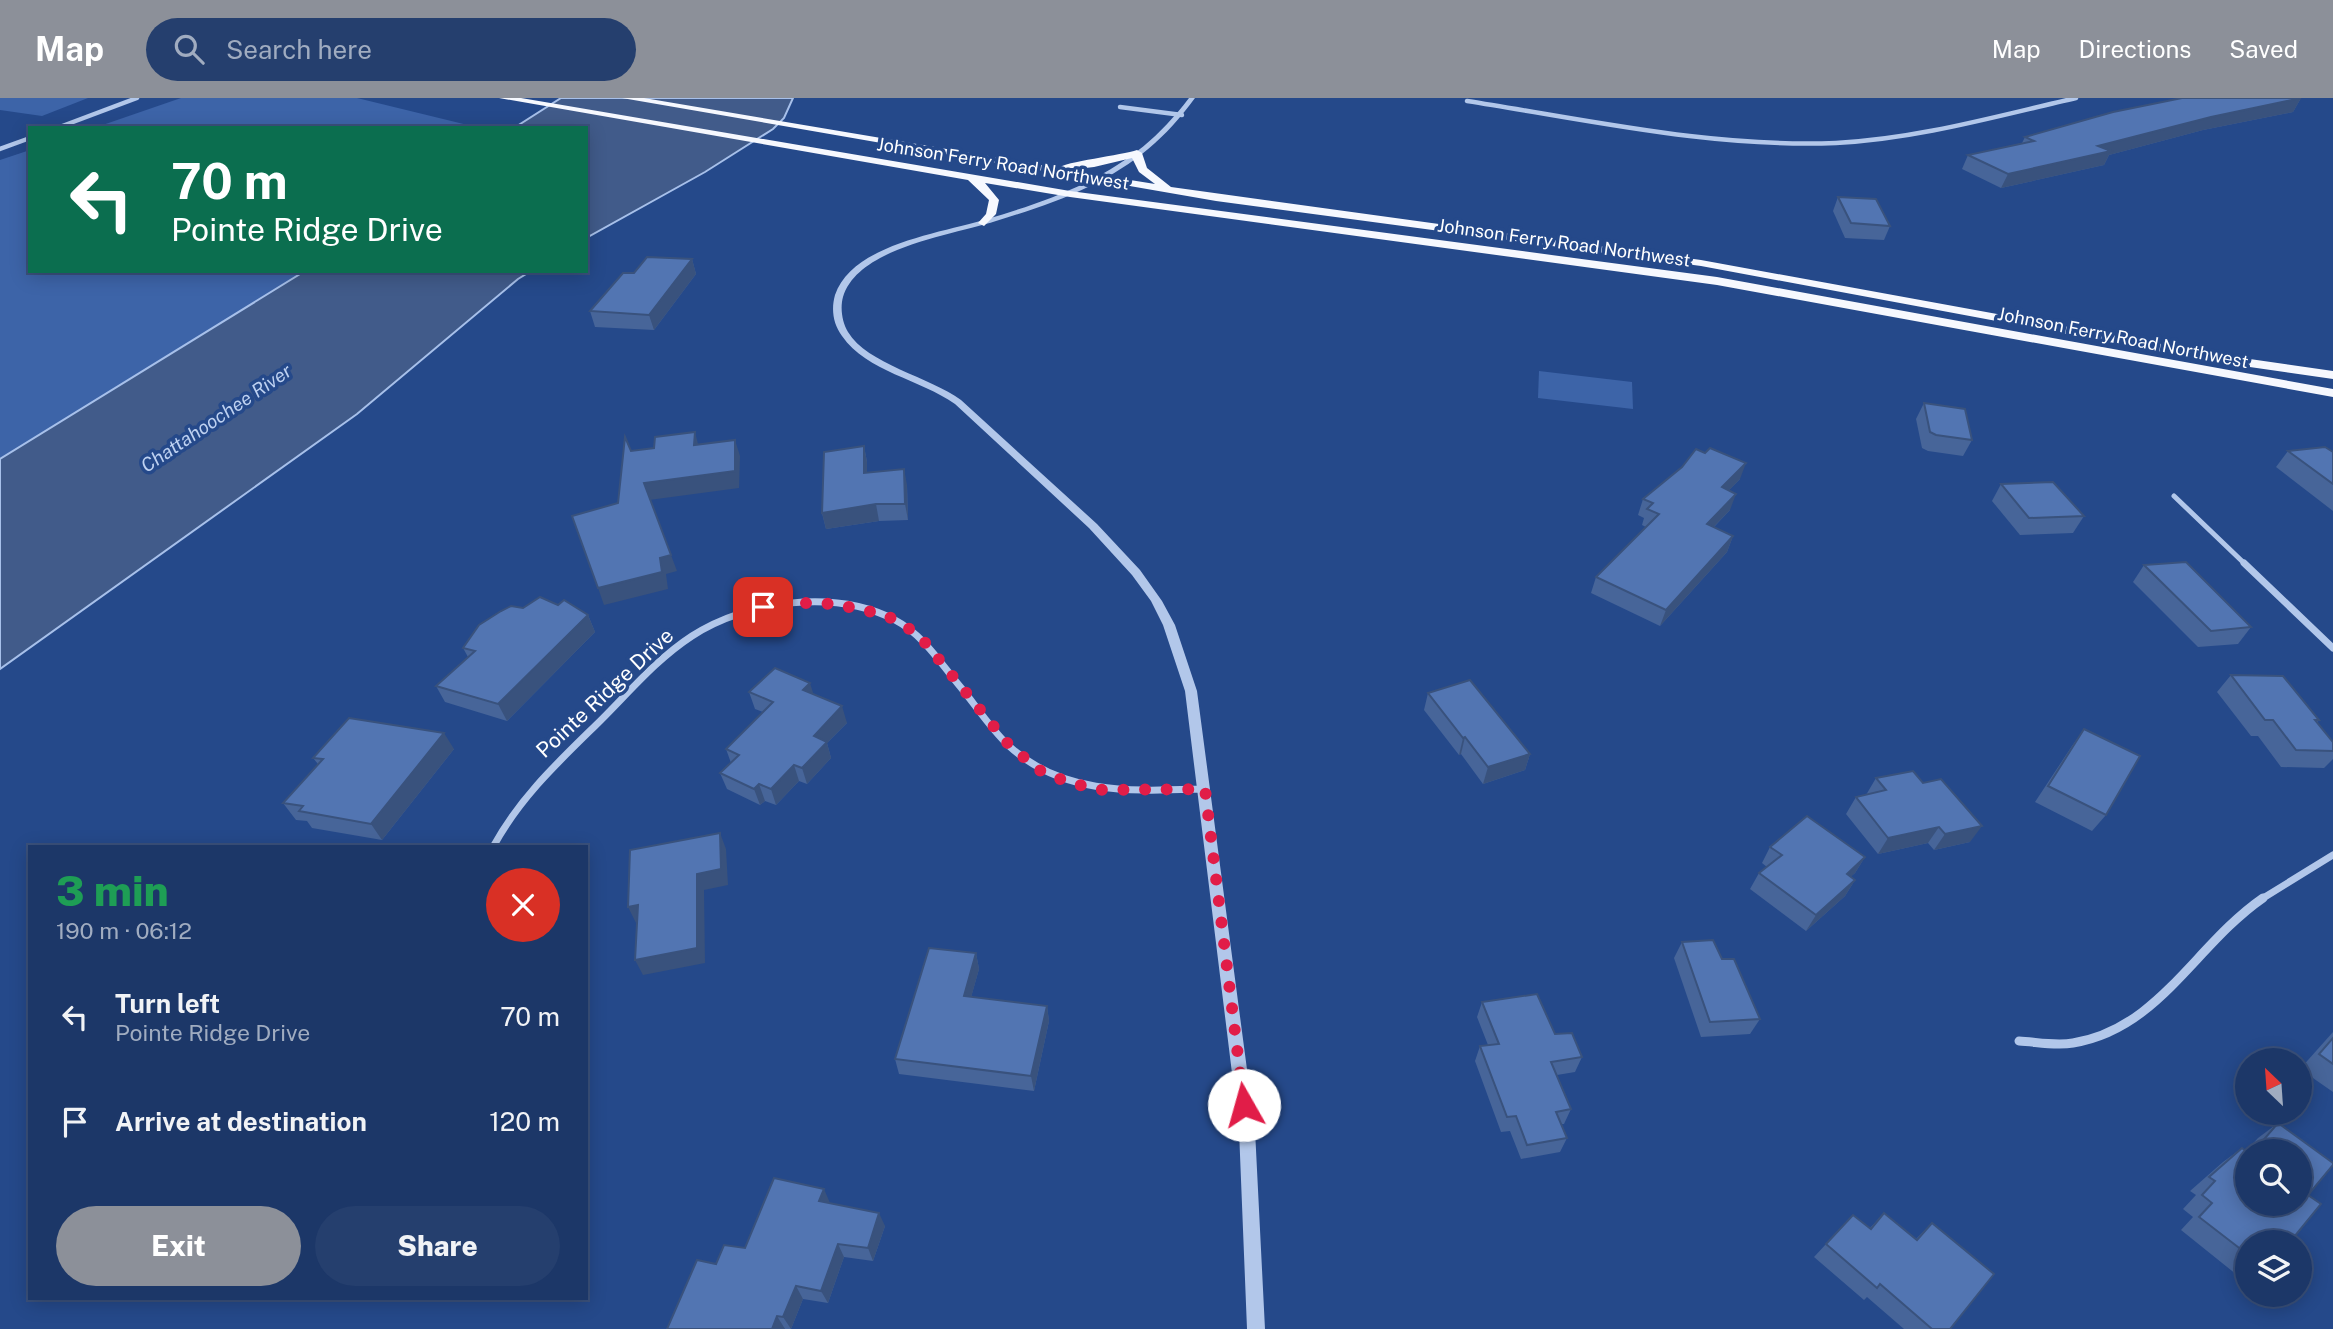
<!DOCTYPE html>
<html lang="en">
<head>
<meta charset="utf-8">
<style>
	body { margin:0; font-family:"Public Sans",sans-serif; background:#253f6e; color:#f1f3f6; height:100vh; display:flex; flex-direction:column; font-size:26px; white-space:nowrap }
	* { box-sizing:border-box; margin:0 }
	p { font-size:23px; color:#a0acc0 }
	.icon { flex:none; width:38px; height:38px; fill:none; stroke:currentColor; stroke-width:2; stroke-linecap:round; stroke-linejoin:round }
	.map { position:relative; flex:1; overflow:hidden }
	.details { position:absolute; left:28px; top:747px; width:560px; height:455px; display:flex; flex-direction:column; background:#1c3768; border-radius:0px; box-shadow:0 4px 18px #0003,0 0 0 2px #3a517c }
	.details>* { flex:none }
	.top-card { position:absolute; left:28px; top:28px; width:560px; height:147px; border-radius:0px; box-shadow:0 4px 18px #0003,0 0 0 2px #3a517c; background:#0b6e4f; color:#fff; overflow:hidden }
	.needle { width:46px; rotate:335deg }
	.controls { position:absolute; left:2235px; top:950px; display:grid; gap:14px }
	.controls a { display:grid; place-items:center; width:77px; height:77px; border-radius:50%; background:#1c3768; box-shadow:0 4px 18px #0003,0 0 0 2px #3a517c; font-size:35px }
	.pin { position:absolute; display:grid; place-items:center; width:60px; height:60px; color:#fff; margin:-30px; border-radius:14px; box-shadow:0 4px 10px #0006 }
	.me { position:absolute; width:77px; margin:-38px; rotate:353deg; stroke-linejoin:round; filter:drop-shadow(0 0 5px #0008) }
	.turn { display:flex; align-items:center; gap:24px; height:147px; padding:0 28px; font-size:32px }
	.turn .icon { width:91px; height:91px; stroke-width:2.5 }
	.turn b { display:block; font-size:49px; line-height:60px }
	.round { display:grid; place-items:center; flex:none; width:74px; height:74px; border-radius:37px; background:#253f6e }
	.summary { display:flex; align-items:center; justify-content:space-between; height:119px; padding:0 28px }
	h1 { font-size:42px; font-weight:800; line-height:52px; color:#1e9e55 }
	.button { display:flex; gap:14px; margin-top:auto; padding:14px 28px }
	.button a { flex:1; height:80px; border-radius:42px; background:#8c9099; color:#fff; font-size:28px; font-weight:800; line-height:80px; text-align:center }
	.button a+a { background:#253f6e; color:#f1f3f6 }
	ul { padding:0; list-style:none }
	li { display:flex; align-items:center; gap:21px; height:105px; padding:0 28px }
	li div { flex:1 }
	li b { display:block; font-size:26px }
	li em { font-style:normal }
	header { display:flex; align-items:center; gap:42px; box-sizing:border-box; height:98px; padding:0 35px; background:#8c9099; color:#fff }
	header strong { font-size:33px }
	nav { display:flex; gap:38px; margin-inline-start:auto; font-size:24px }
	.search { width:490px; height:63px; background:#253f6e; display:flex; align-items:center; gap:18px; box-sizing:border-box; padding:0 24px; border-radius:38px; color:#a0acc0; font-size:26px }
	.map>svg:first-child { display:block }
	.green { fill:#3d64a8 }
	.water { fill:#415b8a; stroke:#a7c0ea; stroke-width:2 }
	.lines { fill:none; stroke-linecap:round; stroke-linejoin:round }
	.minor-far3 { stroke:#b2c7ea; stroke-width:4.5 }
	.minor-far2 { stroke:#b2c7ea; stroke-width:5 }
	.minor-far1 { stroke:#b2c7ea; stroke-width:7 }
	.minor { stroke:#b2c7ea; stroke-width:9 }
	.tertiary { fill:#b2c7ea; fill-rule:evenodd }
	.primary { fill:#f6f8fe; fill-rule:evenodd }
	.wall { fill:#476599; fill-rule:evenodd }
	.shaded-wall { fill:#39527d }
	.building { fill:#5275b2; stroke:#39527d; stroke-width:2 }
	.route { stroke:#e11d48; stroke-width:12; stroke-dasharray:0 21.6 }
	.labels { text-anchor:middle; stroke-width:7; stroke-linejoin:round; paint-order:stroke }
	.far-street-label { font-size:18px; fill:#fff; stroke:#25498a }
	.far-water-label { font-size:19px; font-style:italic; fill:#bed1f1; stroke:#25498a }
	.street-label { font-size:21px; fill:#fff; stroke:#25498a }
</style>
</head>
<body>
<header>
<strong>Map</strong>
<div class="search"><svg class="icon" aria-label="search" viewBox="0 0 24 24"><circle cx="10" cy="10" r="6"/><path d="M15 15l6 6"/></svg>Search here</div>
<nav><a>Map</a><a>Directions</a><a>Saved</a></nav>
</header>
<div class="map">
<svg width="2333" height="1231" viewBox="0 0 2333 1231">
	<rect width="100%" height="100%" fill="#25498a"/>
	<g class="green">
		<polygon points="0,0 88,0 42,18 0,12"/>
		<polygon points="181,0 357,0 480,30 94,30"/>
		<polygon points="30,52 30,173 328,173 0,377 0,62"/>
		<polygon points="1539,273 1632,284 1633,311 1538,300"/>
	</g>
	<g class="water">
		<polygon points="561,0 793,0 784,20 773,31 705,74 586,140 586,30 514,30"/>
		<polygon points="305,173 531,173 518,181 357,316 0,571 0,361"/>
	</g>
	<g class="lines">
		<g class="minor-far3">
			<path d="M1467,3C1589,22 1712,50 1836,45C1917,41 1997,18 2076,0"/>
			<polyline points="1120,9 1182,17"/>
			<polyline points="57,30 137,0"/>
			<polyline points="0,51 30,40"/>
		</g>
		<polyline class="minor-far2" points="2174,398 2245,466"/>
		<g class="minor-far1">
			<polyline points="2244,465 2333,550"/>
			<path d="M493,749C519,701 556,666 595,628C626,598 655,562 692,538C747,502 836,491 895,522C922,536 939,563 958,586C975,606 989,629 1009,648C1063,698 1135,693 1204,691"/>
			<polyline points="2260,802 2333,757"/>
		</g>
		<path class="minor" d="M2019,943C2037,944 2055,948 2073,945C2159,931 2195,847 2263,800"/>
		<path class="tertiary" d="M1189,0H1195C1166,40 1135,66 1090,88C1060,103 1028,113 996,123C953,137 858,149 843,199C840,210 842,224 848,234C867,266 930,279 961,302L1097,426L1140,472L1162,503L1175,527L1197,593L1255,1032L1265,1231H1247L1239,1032L1185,593L1163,527L1151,503L1132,477L1089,430L955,306C920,281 867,274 842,238C833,226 831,211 835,197C852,146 942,135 987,121C1021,111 1055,100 1087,84C1131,62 1159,39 1189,0Z"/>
		<g class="primary">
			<polygon points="499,0 521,0 1070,93 1717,179 2333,291 2333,299 1717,187 1070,99 985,85 999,102 996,116 984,128 978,125 986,116 989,102 968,82"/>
			<path d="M622,0H644L1059,70C1063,64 1123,57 1137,52L1142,55L1147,70L1171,89L1701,162L2222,257L2333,273V281L2222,265L1701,168L1216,103ZM1132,60L1139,74L1155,86L1068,72L1094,69Z"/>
		</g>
	</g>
	<g class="wall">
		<polygon points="2301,0 2293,14 2203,32 2109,57 2104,67 2001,90 1962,71 1968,57 2022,45 2025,39"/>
		<polygon points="1838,99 1890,128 1884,142 1845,140 1833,113"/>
		<polygon points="692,161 696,176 654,232 595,229 590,213 634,175"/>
		<polygon points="1924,305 1972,342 1963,358 1928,353 1922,350 1916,321"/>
		<polygon points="864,348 867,364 867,375 907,387 908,422 879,423 826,431 822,415"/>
		<polygon points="2288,353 2333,354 2333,413 2276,369"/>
		<polygon points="1682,369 1740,381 1729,392 1730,412 1714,429 1733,438 1727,454 1660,528 1591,495 1596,479 1646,429 1642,427 1644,420 1638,417 1643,401"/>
		<polygon points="2001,386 2084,418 2073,435 2020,437 1992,403"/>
		<polygon points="2144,467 2251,529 2238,546 2198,549 2133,484"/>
		<polygon points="558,507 588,517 595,534 507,623 445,604 436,588 468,559 463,550 523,510"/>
		<polygon points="2231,577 2319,622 2317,625 2333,644 2333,661 2324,670 2281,669 2258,638 2251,638 2217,594"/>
		<polygon points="749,594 814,596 847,625 827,645 831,660 807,686 799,683 776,707 765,703 760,707 727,691 720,675 731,665 726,651 763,614 755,611"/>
		<polygon points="1428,595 1530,656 1525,672 1483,686 1461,656 1459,657 1424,612"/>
		<polygon points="2084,631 2106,717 2092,733 2035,704 2072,648"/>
		<polygon points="454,651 382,742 312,730 307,723 296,722 283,705 318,666 313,660"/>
		<polygon points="1876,680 1970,744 1934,752 1928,745 1878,756 1846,716 1856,699 1866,697"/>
		<polygon points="1770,749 1865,759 1855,775 1850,779 1855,782 1845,798 1806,833 1750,791 1759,775 1767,769 1762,765"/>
		<polygon points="1682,844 1722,861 1760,921 1750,936 1701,939 1674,860"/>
		<polygon points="976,855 979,871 971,899 1047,908 1049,923 1034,993 899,976 895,961"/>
		<polygon points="1482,904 1555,936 1582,959 1575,974 1557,977 1571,1011 1564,1026 1561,1026 1567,1040 1560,1054 1521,1061 1510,1033 1501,1034 1475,963 1480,948 1488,947 1477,919"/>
		<polygon points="2333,934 2333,994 2300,971"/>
		<path d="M2278,1025L2333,1065V1067L2308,1097L2321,1106L2290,1144H2247V1185L2181,1132L2193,1119L2183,1111L2196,1097L2190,1093L2223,1064L2242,1050L2246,1053L2258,1040ZM2247,1054H2300V1106H2247Z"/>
		<polygon points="830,1105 885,1128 873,1163 844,1159 828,1205 803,1201 791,1231 785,1231 716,1166"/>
		<polygon points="1884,1115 1916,1141 1932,1125 1950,1231 1904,1231 1867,1199 1864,1202 1814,1159 1853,1117 1870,1130"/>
	</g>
	<g class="shaded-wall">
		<polygon points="2301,0 2293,14 2203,32 2109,57 2104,67 2001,90 2008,76 2098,48 2211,19"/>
		<polygon points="692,161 696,176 654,232 649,217"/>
		<polygon points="695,334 699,350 694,347"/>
		<polygon points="735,342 740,358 739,390 649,402 644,385"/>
		<polygon points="864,348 867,364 867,391 864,375"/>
		<polygon points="1746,365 1740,381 1716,406 1722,389"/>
		<polygon points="904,371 907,387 908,422 905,406"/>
		<polygon points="1736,396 1730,412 1701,442 1707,426"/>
		<polygon points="876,406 879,423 826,431 822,415"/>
		<polygon points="1733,438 1727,454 1660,528 1666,512"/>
		<polygon points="671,457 677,473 666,476 668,491 604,507 598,490 660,460"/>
		<polygon points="588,517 595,534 507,623 498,606"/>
		<polygon points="810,585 815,601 803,592"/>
		<polygon points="842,608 847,625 827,645 831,660 807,686 802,670 814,638"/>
		<polygon points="444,635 454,651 382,742 371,726"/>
		<polygon points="1465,639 1461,656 1459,657 1463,640"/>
		<polygon points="1530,656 1525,672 1483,686 1488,669"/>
		<polygon points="794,667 799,683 776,707 771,691"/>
		<polygon points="759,686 765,703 760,707 754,691"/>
		<polygon points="1982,728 1970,744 1934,752 1945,736"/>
		<polygon points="1939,729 1928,745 1878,756 1888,740"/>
		<polygon points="720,735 726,751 728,787 704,792 705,865 643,877 635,862 697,776"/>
		<polygon points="1865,759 1855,775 1837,792 1847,776"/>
		<polygon points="1855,782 1845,798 1806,833 1816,817"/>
		<polygon points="638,807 646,823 636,825 628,809"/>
		<polygon points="976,855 979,871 967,914 964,898"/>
		<polygon points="1047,908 1049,923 1034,993 1031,978"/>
		<polygon points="824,1091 830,1105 826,1117 819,1103"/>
		<polygon points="879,1115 885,1128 873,1163 868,1150"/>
		<polygon points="838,1146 844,1159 828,1205 821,1193"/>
		<polygon points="796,1188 803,1201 791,1231 783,1219"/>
		<polygon points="777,1218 785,1231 772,1231"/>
	</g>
	<g class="building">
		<polygon points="2182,0 2301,0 2211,19 2098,48 2111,53 2008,76 1968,57 2034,43 2025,39 2113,14"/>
		<polygon points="1838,99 1876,101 1890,128 1851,125"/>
		<polygon points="647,159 692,161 649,217 590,213 623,175 634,175"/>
		<polygon points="1924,305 1965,311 1972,342 1936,337 1930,334"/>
		<polygon points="695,334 694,347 735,342 735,373 644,385 671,457 660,460 662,474 598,490 572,418 618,405 625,339 631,353 654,350 655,339"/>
		<polygon points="864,348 864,375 904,371 905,406 876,406 822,415 824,354"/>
		<polygon points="2325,349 2333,354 2333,386 2288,353"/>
		<polygon points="1710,350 1746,365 1722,389 1736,396 1707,426 1733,438 1666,512 1596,479 1659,416 1647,411 1653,405 1643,401 1682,369 1696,351 1705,355"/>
		<polygon points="2053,384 2084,418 2029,420 2001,386"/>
		<polygon points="2186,464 2251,529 2211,533 2144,467"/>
		<polygon points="540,499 558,507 564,502 588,517 498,606 436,588 475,553 463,550 479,527 501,513 511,508 523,510"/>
		<polygon points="775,570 810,585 803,592 842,608 814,638 827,644 802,670 794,667 771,691 759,686 754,691 720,675 739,657 726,651 773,604 749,594"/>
		<polygon points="2231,577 2283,578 2319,622 2315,622 2333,644 2333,653 2296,652 2273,622 2265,622"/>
		<polygon points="1470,582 1530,656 1488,669 1465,639 1463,640 1428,595"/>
		<polygon points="349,620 444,635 371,726 299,713 303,708 283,705 323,661 313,660"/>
		<polygon points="2084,631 2140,658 2106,717 2048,688"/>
		<polygon points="1913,673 1923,685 1941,681 1982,728 1945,736 1939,729 1888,740 1856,699 1886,692 1876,680"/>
		<polygon points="1807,718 1865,759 1847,776 1855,782 1816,817 1759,775 1782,757 1770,749"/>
		<polygon points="720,735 721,771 697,776 697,850 635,862 638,807 628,809 630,752"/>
		<polygon points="1713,842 1722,861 1734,861 1760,921 1710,924 1682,844"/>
		<polygon points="929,850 976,855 964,898 1047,908 1031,978 895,961"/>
		<polygon points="1537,896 1555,936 1572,935 1582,959 1551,964 1571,1011 1556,1014 1567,1040 1527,1047 1516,1018 1507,1019 1480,948 1499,946 1482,904"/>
		<polygon points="2333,940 2333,966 2319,956"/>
		<polygon points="2278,1025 2333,1065 2333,1067 2308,1097 2321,1106 2290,1144 2247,1144 2247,1156 2199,1119 2212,1105 2202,1097 2215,1083 2209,1079 2242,1050 2247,1054 2247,1106 2300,1106 2300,1054 2253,1054"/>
		<polygon points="774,1080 824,1091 819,1103 879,1115 868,1150 838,1146 821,1193 796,1188 783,1219 777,1218 772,1231 667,1231 697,1162 716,1166 724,1147 745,1150"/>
		<polygon points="1884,1115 1917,1142 1932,1125 1994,1176 1950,1231 1932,1231 1880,1186 1877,1190 1826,1146 1853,1117 1871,1131"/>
	</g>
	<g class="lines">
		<polyline class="route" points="763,509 802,505 835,506 886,517 918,536 1009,647 1039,672 1070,685 1103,692 1205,691 1244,1007"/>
	</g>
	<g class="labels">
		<g class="far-street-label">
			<text transform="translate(1003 66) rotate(9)" y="6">Johnson Ferry Road Northwest</text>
			<text transform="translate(1564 145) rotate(8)" y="6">Johnson Ferry Road Northwest</text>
			<text transform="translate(2123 240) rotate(11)" y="6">Johnson Ferry Road Northwest</text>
		</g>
		<g class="far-water-label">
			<text transform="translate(216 320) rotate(-34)" y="7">Chattahoochee River</text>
		</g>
		<g class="street-label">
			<text transform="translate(605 595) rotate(-43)" y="7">Pointe Ridge Drive</text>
		</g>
	</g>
</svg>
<div class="controls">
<a><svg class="needle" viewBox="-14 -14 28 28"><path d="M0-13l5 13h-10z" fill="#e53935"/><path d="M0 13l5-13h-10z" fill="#a0acc0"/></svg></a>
<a><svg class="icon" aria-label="search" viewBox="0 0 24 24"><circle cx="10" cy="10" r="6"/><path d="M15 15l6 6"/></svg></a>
<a><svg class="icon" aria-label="layers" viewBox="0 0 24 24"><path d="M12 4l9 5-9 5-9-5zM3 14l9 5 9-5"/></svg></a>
</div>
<div class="pin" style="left:763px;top:509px;background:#d93025"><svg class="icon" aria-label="arrive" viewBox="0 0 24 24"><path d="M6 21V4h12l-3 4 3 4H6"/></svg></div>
<svg class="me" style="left:1244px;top:1007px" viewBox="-20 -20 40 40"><circle r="19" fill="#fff"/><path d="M0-13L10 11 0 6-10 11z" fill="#e11d48"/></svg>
<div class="top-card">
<div class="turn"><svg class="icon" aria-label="left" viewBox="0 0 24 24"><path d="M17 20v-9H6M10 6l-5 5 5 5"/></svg><div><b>70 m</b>Pointe Ridge Drive</div></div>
</div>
<section class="details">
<div class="summary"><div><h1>3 min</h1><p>190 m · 06:12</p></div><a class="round" style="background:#d93025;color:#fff"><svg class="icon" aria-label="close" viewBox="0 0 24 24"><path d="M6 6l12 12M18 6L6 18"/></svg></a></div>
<ul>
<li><svg class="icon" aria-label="left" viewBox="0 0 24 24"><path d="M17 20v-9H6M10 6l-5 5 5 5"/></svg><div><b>Turn left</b><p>Pointe Ridge Drive</p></div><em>70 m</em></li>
<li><svg class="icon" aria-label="arrive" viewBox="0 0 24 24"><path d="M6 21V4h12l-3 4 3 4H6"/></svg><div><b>Arrive at destination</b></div><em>120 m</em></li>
</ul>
<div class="button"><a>Exit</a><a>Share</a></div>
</section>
</div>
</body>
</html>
